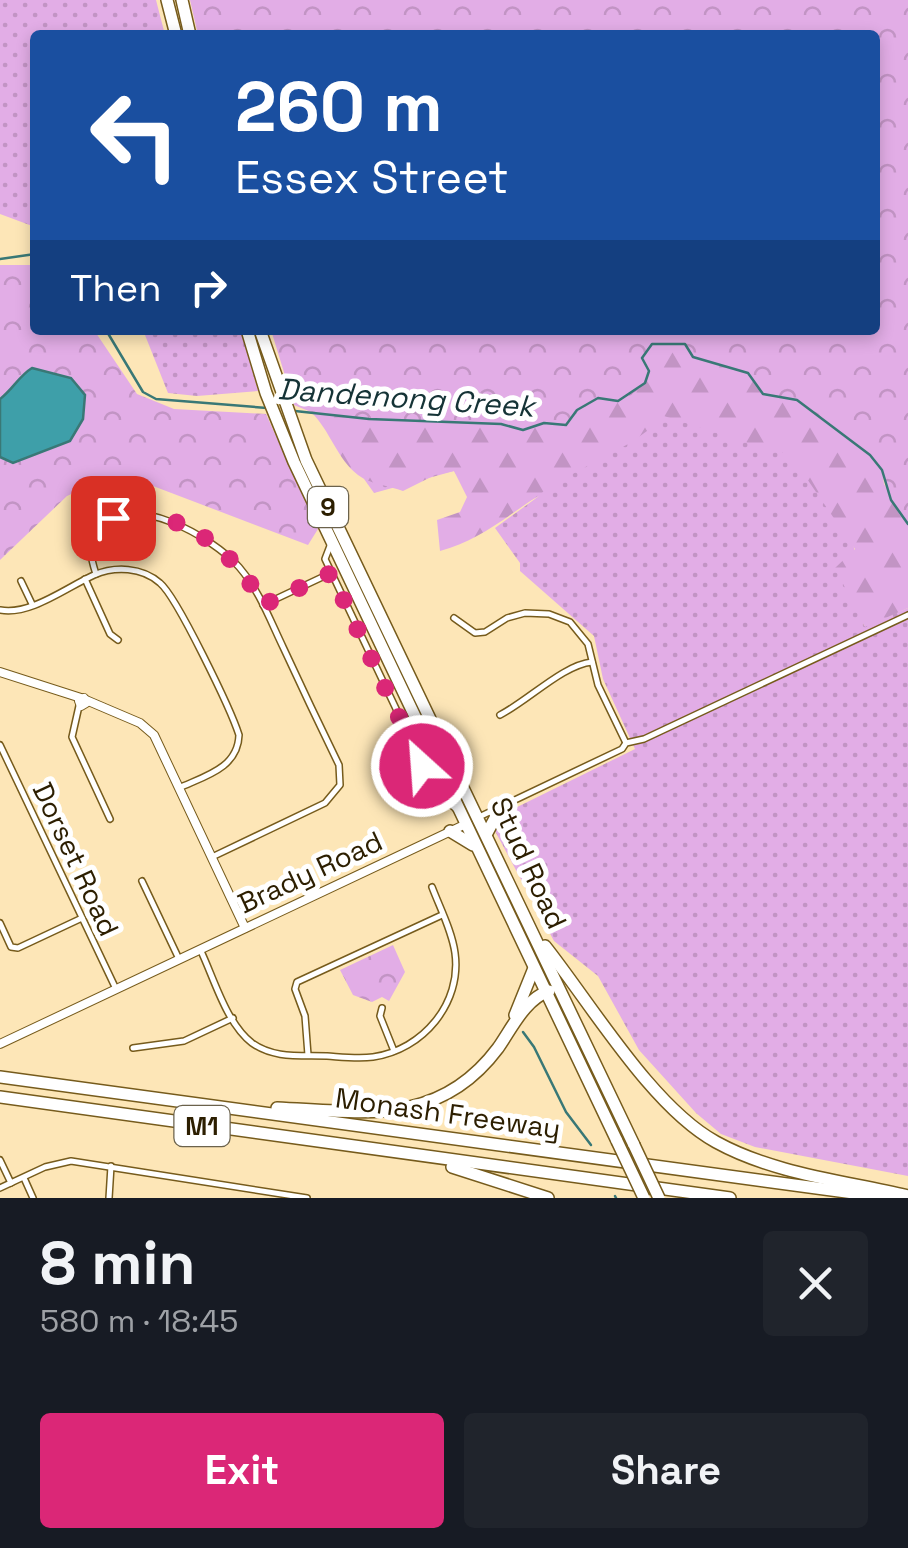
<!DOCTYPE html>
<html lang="en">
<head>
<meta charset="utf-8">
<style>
	body { margin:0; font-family:"Space Grotesk",sans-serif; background:#20242c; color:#f1f3f6; height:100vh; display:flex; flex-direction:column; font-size:38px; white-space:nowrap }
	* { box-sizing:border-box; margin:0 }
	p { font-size:32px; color:#9ea1a6 }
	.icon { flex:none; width:55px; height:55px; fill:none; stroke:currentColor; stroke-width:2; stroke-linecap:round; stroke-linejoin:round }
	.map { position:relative; height:1198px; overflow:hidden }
	.drawer { display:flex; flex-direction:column; background:#171b24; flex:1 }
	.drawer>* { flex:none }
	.top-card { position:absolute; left:30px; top:30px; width:850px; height:305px; border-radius:10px; box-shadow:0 5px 15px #0003; background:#1a4fa0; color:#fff; overflow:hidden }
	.pin { position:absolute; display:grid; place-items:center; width:85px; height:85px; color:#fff; margin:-42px; border-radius:20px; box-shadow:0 5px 15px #0006 }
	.me { position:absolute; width:110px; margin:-55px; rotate:334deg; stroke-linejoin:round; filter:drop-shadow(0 0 8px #0008) }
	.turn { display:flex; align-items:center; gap:35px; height:210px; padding:0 40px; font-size:45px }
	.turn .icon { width:130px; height:130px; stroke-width:2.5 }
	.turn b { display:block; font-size:70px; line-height:85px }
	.then { display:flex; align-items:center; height:95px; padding:0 40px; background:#0003; gap:20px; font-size:38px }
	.round { display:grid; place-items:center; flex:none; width:105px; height:105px; border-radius:10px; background:#20242c }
	.overview { display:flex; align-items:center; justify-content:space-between; height:170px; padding:0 40px }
	h1 { font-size:60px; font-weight:700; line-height:75px }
	.primary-button { display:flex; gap:20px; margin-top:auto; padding:20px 40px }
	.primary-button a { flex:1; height:115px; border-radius:10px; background:#db2777; color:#fff; font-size:40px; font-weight:700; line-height:115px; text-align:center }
	.primary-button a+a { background:#20242c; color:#f1f3f6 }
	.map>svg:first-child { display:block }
	.grass { fill:url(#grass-dots) }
	.forest { fill:url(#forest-firs) }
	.park { fill:url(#park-crowns) }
	.water { fill:#3e9fa9; stroke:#397876; stroke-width:2.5 }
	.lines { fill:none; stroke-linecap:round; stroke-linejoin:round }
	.stream { stroke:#397876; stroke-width:2.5 }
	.street-casing { stroke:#765b1c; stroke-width:8 }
	.secondary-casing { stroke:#765b1c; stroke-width:10 }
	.highway-casing { stroke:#765b1c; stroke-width:14 }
	.street { stroke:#fff; stroke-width:5 }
	.secondary { stroke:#fff; stroke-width:8 }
	.highway { stroke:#fff; stroke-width:11 }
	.highway-bridge-casing { stroke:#765b1c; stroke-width:14; stroke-linecap:butt }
	.highway-bridge { stroke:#fff; stroke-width:11 }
	.route { stroke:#db2777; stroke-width:18; stroke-dasharray:0 32.4 }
	.labels { text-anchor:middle; stroke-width:10; stroke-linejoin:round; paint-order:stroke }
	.shield { fill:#fff; stroke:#6b624c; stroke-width:2.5 }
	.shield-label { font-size:25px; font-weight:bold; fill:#2c1e00 }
	.street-label { font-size:28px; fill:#2c1e00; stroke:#fff }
	.water-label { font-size:30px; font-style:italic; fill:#153336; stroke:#fff }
</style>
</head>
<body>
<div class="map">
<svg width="908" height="1198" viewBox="0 0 908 1198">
	<defs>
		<pattern id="grass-dots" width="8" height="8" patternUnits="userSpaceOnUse" patternTransform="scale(2.5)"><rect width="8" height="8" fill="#e2ade6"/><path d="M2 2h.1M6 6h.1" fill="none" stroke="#c294c4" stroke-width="1.8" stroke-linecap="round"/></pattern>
		<pattern id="forest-firs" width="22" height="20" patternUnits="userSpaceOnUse" patternTransform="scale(2.5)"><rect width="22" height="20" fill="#e2ade6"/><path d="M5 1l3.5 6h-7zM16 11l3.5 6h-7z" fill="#c294c4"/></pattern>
		<pattern id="park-crowns" width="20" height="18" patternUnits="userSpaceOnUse" patternTransform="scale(2.5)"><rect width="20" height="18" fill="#e2ade6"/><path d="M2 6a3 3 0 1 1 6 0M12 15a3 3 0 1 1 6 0" fill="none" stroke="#c294c4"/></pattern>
	</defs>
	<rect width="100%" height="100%" fill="#fde6b7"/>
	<g class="grass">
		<polygon points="0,0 156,0 165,35 35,35 35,227 0,214"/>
		<polygon points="143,330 241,330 258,391 197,396 168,393"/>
		<polygon points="826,330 864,626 908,608 908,1176 755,1147 721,1134 696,1113 639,1050 598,976 554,941 495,831 503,814 635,749 603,679 594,636 520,571 520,563 495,528 539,496 491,522 454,471 374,493 330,431"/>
	</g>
	<path class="forest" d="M652,344H685L693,357L749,374L763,394L797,400L870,455L882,470L884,484L908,524V608L865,627L835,568L855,549L790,454L776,452L664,416C635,446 595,460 560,481C519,506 487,538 440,551L437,520L460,512L467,497L454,471L435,475L403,491C390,486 369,484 358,475C337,459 330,430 311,412L369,419L501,424L523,430L544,423L566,425C576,412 585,407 598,398C618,383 638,364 652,344Z"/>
	<g class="park">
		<path d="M190,0H908V524L891,500L882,470L870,455L798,400L763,394L749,374L693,357L685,344H652L643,358L649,371C640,397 624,402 598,398L577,410L566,425L544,423L523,430L501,424L369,419L311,412L294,405L271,330H875V35H198Z"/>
		<polygon points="0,265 35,265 35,330 94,330 137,394 174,409 266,414 318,529 308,545 132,478 98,482 67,496 0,560"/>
		<polygon points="393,945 405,972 389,1001 382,997 372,1002 353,995 340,970"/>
	</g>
	<path class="water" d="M32,368L71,378L85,395L83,419L70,441L13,463L0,457V399C13,389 19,376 32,368Z"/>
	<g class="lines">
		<g class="stream">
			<polyline points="0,259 35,254"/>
			<polyline points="106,330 143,392 156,399 267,408"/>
			<polyline points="295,411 369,419 501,424 523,430 544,423 566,425 577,410 598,398 618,401 645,383 649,371 642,358 652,344 685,344 693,357 748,373 763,394 797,400 870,455 882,470 891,500 908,524"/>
			<polyline points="523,1032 534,1047 566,1112 591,1145"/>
			<polyline points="615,1196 616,1198"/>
		</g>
		<defs>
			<g id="street">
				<polyline points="330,546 325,559 435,791 456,809"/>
				<path d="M96,574C91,559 87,544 98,530C129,488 214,538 239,567C259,590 270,620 283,647C301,686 320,726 339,765L340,785L325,803L212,857"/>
				<polyline points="85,579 110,634 118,640"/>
				<polyline points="21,581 32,604"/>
				<polyline points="263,605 331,573"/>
				<path d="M0,610C30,616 67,587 94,575C115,566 142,567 160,583C177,597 231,710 239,735C238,768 205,776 179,788"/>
				<polyline points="454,618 475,633 485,632 507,618 525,613 549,614 570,622 588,644 598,685 626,743"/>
				<polyline points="79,706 72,737 110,819"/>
				<path d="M500,715C529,700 563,665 592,662"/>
				<polyline points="0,745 116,989"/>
				<polyline points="479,817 622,749 626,743 644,739 908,615"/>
				<polyline points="142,881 179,959"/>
				<polyline points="0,923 11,947 18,948 82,918"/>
				<path d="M200,949C214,978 226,1023 252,1043C274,1059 301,1055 327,1056C342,1057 358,1059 373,1057C423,1050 462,1003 455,953C452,931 440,908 432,887"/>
				<polyline points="382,1008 380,1016 394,1051"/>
				<polyline points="133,1048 184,1041 233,1018"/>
				<polyline points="308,1055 305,1016 295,989 297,982 442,915"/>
				<polyline points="0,1160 11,1183"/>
				<polyline points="24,1178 33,1198"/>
				<polyline points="0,1188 45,1167 71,1161 307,1198"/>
				<polyline points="109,1198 111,1166"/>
			</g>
			<g id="secondary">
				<polyline points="0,672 81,698"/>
				<polygon points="84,698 86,703 81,706 79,701"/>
				<polyline points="86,700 140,723 154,735 245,928"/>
				<polyline points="0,1044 466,824"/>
			</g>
			<g id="highway">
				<polyline points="167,0 176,35"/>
				<polyline points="182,0 190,35"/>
				<polyline points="247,330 266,393 294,462 617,1141"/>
				<polyline points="260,330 306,460 634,1145"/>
				<polyline points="450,831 473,845"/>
				<polyline points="487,833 501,807"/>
				<path d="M545,946C591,1004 652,1107 716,1142C774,1174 845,1181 908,1196"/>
				<polyline points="515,1015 534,968"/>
				<polyline points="0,1077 890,1198"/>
				<polyline points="0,1097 730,1198"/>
				<path d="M277,1108C364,1112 439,1127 498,1048C512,1028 525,999 549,991"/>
				<polyline points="452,1167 548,1198"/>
			</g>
		</defs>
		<use href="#street" class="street-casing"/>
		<use href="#secondary" class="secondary-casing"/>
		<use href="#highway" class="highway-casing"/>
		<use href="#street" class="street"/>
		<use href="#secondary" class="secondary"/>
		<use href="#highway" class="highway"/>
		<defs>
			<g id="highway-bridge">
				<polyline points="617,1141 644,1198"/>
				<polyline points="634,1145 659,1198"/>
			</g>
		</defs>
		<use href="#highway-bridge" class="highway-bridge-casing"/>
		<use href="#highway-bridge" class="highway-bridge"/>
	</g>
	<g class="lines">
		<path class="route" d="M113,518C175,501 237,553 263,605L331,573L422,766"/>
	</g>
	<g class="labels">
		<g class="shield">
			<rect x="308" y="487" width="40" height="40" rx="8"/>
			<rect x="174.5" y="1106" width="55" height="40" rx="8"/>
		</g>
		<g class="shield-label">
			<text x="328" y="516">9</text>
			<text x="202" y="1135">M1</text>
		</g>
		<g class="street-label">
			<text transform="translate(76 859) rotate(65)" y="10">Dorset Road</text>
			<text transform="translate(529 863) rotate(65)" y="10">Stud Road</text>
			<text transform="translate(310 872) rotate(-25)" y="10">Brady Road</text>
			<text transform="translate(448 1113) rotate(8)" y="10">Monash Freeway</text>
		</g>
		<g class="water-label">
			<text transform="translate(406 398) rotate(4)" y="10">Dandenong Creek</text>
		</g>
	</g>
</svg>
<div class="pin" style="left:113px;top:518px;background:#d93025"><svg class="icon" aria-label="arrive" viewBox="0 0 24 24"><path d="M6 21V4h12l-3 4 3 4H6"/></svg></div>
<svg class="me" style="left:422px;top:766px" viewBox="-20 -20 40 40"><circle r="17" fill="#db2777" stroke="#fff" stroke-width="3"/><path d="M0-11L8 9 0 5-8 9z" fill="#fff"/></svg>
<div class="top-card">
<div class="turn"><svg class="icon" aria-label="left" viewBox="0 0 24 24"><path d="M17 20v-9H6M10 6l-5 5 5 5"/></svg><div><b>260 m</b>Essex Street</div></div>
<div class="then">Then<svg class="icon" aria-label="right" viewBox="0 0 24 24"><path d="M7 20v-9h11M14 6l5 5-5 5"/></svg></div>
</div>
</div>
<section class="drawer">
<div class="overview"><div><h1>8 min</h1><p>580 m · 18:45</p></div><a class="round"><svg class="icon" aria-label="close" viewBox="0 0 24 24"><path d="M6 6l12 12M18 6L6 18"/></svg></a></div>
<div class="primary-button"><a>Exit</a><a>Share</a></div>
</section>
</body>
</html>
